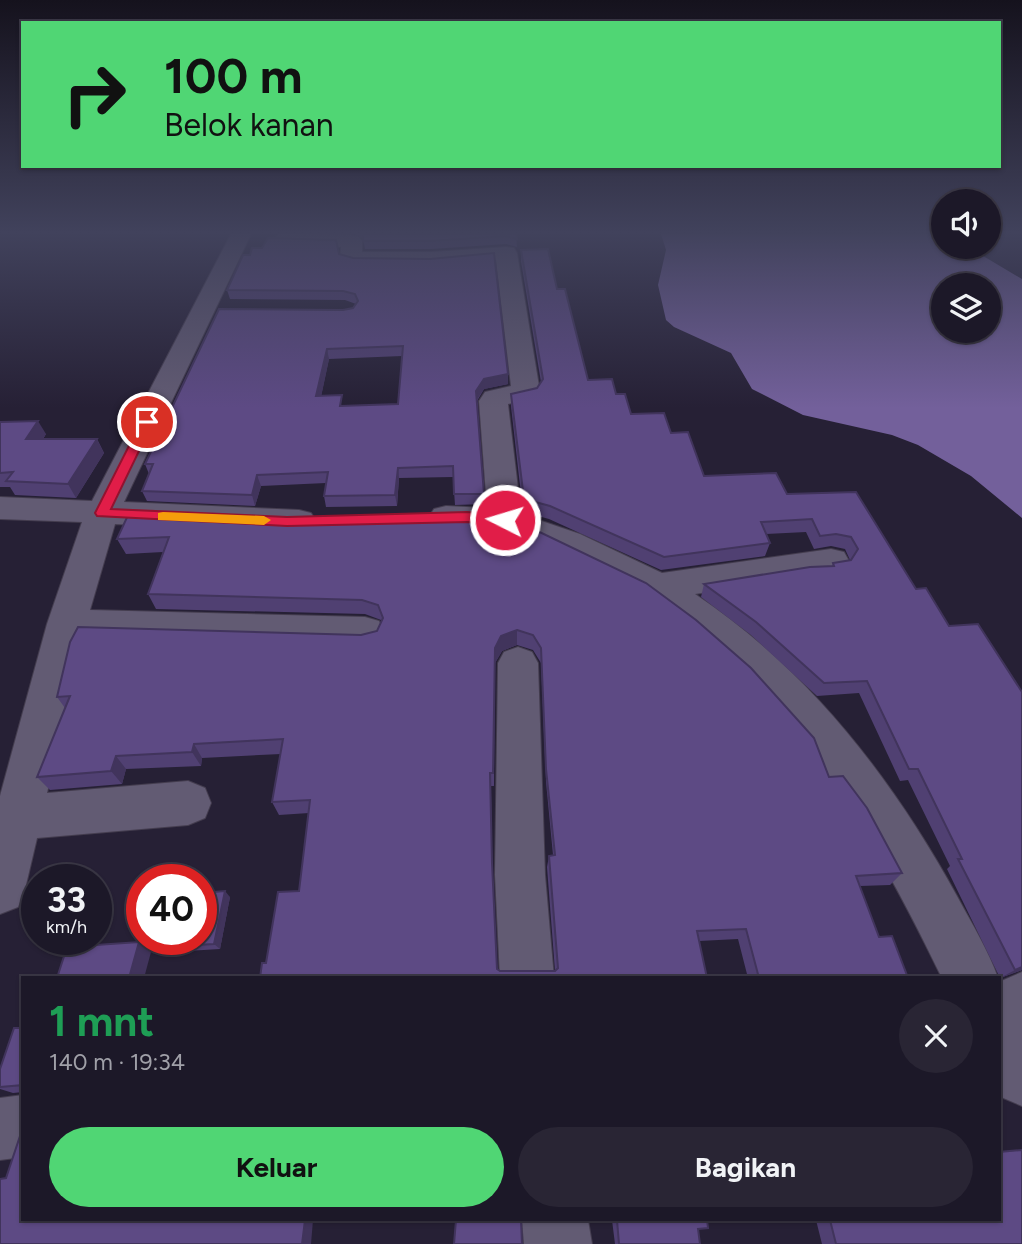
<!DOCTYPE html>
<html lang="id">
<head>
<meta charset="utf-8">
<style>
	body { margin:0; font-family:Figtree,sans-serif; background:#292534; color:#f1f3f6; height:100vh; display:flex; flex-direction:column; font-size:26px; white-space:nowrap }
	* { box-sizing:border-box; margin:0 }
	p { font-size:23px; color:#a0a0a8 }
	.icon { flex:none; width:38px; height:38px; fill:none; stroke:currentColor; stroke-width:2; stroke-linecap:round; stroke-linejoin:round }
	.map { position:relative; flex:1; overflow:hidden }
	.panel { position:absolute; left:21px; top:976px; width:980px; height:245px; display:flex; flex-direction:column; background:#1c1828; border-radius:0px; box-shadow:0 2px 5px #0004,0 0 0 2px #3a3745 }
	.panel>* { flex:none }
	.top-card { position:absolute; left:21px; top:21px; width:980px; height:147px; border-radius:0px; box-shadow:0 2px 5px #0004,0 0 0 2px #3a3745; background:#50d674; color:#111; overflow:hidden }
	.tools { position:absolute; left:931px; top:189px; display:grid; gap:14px }
	.tools a { display:grid; place-items:center; width:70px; height:70px; border-radius:50%; background:#1c1828; box-shadow:0 2px 5px #0004,0 0 0 2px #3a3745; font-size:35px }
	.speed { position:absolute; left:21px; top:864px; display:flex; gap:14px; font-size:35px; font-weight:700; text-align:center }
	.speed>* { display:grid; place-content:center; width:91px; height:91px; border-radius:50%; background:#1c1828; box-shadow:0 2px 5px #0004,0 0 0 2px #3a3745; line-height:1 }
	.speed small { font-size:18px; font-weight:400 }
	.speed .limit { border:10px solid #d22; background:#fff; color:#111 }
	.pin { position:absolute; display:grid; place-items:center; width:60px; height:60px; color:#fff; margin:-30px; border:4px solid #fff; border-radius:50%; box-shadow:0 2px 7px #0007 }
	.me { position:absolute; width:77px; margin:-38px; rotate:275deg; stroke-linejoin:round; filter:drop-shadow(0 0 5px #0008) }
	.turn { display:flex; align-items:center; gap:24px; height:147px; padding:0 28px; font-size:32px }
	.turn .icon { width:91px; height:91px; stroke-width:2.5 }
	.turn b { display:block; font-size:49px; line-height:60px }
	.round { display:grid; place-items:center; flex:none; width:74px; height:74px; border-radius:37px; background:#292534 }
	.summary { display:flex; align-items:center; justify-content:space-between; height:119px; padding:0 28px }
	h1 { font-size:42px; font-weight:700; line-height:52px; color:#1e9e55 }
	.action { display:flex; gap:14px; margin-top:auto; padding:14px 28px }
	.action a { flex:1; height:80px; border-radius:42px; background:#50d674; color:#111; font-size:28px; font-weight:700; line-height:80px; text-align:center }
	.action a+a { background:#292534; color:#f1f3f6 }
	.map>svg:first-child { display:block }
	.water { fill:#73609b; fill-rule:evenodd }
	.lines { fill:none; stroke-linecap:round; stroke-linejoin:round }
	.minor-casing { stroke:#443d4f; stroke-width:2 }
	.minor { fill:#625b73; fill-rule:evenodd }
	.wall { fill:#504072; fill-rule:evenodd }
	.shaded-wall { fill:#41345c }
	.building { fill:#5d4a84; stroke:#41345c; stroke-width:2; fill-rule:evenodd }
	.route { fill:#e11d48; stroke:#92132f; stroke-width:2 }
	.slow { fill:#f59e0b }
</style>
</head>
<body>
<div class="map">
<svg width="1022" height="1244" viewBox="0 0 1022 1244">
	<rect width="100%" height="100%" fill="#262035"/>
	<path class="water" d="M661,234H943V247H968L1022,279V518L971,476L918,445L892,435L803,415L752,389L731,353L674,327L666,320L658,285L666,250ZM943,285H989V331H943Z"/>
	<g class="lines">
		<defs>
			<g id="minor">
				<polygon points="231,234 251,234 124,502 299,510 311,513 316,521 311,529 299,532 115,524 90,610 365,617 379,621 384,632 379,643 365,647 82,639 47,793 188,781 205,788 211,803 205,818 188,825 37,838 25,889 18,907 0,914 0,796 47,624 82,522 0,519 0,497 92,501"/>
				<path d="M279,234L352,235L359,237L362,241V252H431L506,247L514,248L517,253L540,392L536,398L508,404L521,514L580,534L662,573L831,549L844,552L849,561L844,570L831,573L695,594C809,670 893,779 958,898C972,924 988,950 998,978H942C859,807 771,661 595,571C570,558 545,545 518,536C490,528 461,532 434,525L429,517L434,509L446,506L487,508L479,401L485,392L511,386L496,260L431,266L355,265L343,262L340,257L341,247L283,245L276,243L273,239Z"/>
				<polygon points="518,647 532,652 538,663 545,875 554,978 500,978 495,875 498,663 504,652"/>
				<polygon points="1022,972 1022,1106 1001,1097 999,1094 999,982"/>
				<polygon points="23,1095 23,1157 0,1160 0,1098"/>
				<polygon points="522,1220 588,1220 592,1244 524,1244"/>
			</g>
		</defs>
		<use href="#minor" class="minor-casing"/>
		<use href="#minor" class="minor"/>
	</g>
	<g class="wall">
		<polygon points="355,234 516,234 517,247 506,244 431,249 365,249 363,239"/>
		<polygon points="521,250 557,289 588,380 616,394 631,414 671,433 704,476 787,494 856,492 916,589 949,626 1022,692 1022,970 1000,978 947,869 950,866 908,780 900,781 859,693 817,696 751,635 701,597 704,584 832,566 833,563 850,560 845,549 831,546 814,549 806,532 766,534 770,543 765,556 661,570 549,519 523,512 511,406 511,394 537,388 541,382 521,261"/>
		<path d="M339,254L508,374V384L484,389L477,401L484,504L455,505L453,477L399,478L397,506L326,507L324,496L326,483L261,486L255,506L147,501L142,491L149,474L145,464L343,310L353,308L356,304L345,300L230,299L227,290ZM402,356L398,404L344,406L321,396L329,359Z"/>
		<polygon points="0,422 46,434 43,439 97,439 104,453 76,498 15,495 10,487 0,487"/>
		<path d="M129,513L242,520L487,517L525,525L646,583L696,620L751,668L814,738L829,777L843,776L867,808L902,873L890,885L860,886L879,937L892,936L908,978H748L738,939L699,941L707,978H260L262,963H266L278,892L299,891L309,813L279,815L272,802L281,754L202,758L201,766L126,769L122,784L50,790L37,777L65,708L57,697L70,642L78,627L361,635L377,631L382,621L381,620L365,614L156,609L148,594L163,552L126,554L117,539ZM517,645L533,650L541,663L546,782L553,855L549,856L547,867L555,971H500L497,969L492,875L491,786H494L495,663L502,651Z"/>
		<polygon points="230,897 220,949 187,951 181,946"/>
		<polygon points="23,1028 23,1092 13,1093 0,1089 0,1069"/>
		<polygon points="612,1220 707,1220 698,1229 700,1244 615,1244"/>
		<polygon points="816,1220 999,1220 1022,1244 822,1244"/>
	</g>
	<g class="shaded-wall">
		<polygon points="327,349 329,359 319,407 316,396"/>
		<polygon points="508,374 508,384 484,389 476,401 476,391 484,379"/>
		<polygon points="38,421 46,434 34,453 26,439"/>
		<polygon points="97,439 104,453 76,498 68,484"/>
		<polygon points="398,468 399,478 397,506 395,495"/>
		<polygon points="257,475 261,486 255,506 252,495"/>
		<polygon points="517,630 517,645 502,651 495,663 494,786 495,648 501,636"/>
		<polygon points="194,744 202,758 201,766 192,752"/>
		<polygon points="116,756 126,769 122,784 111,771"/>
		<polygon points="225,891 230,897 220,949 214,944"/>
		<polygon points="139,942 151,952 144,978 129,978"/>
		<polygon points="1022,967 1022,970 1000,978 1015,970"/>
		<polygon points="305,1220 313,1220 311,1244 302,1244"/>
	</g>
	<g class="building">
		<polygon points="363,234 516,234 517,239 506,236 430,241 363,241"/>
		<path d="M268,238L336,240L339,254L353,258L430,259L494,253L508,374L484,379L476,391L484,494H454L453,466L398,468L395,495L324,496L328,472L257,475L252,495L142,491L153,464H145L219,309L343,310L353,308L358,301L355,294L343,291L227,290L243,255H250L252,248H262ZM403,346L398,404L340,406L342,395L316,396L327,349Z"/>
		<polygon points="548,249 557,289 565,289 588,380 612,379 616,394 625,394 631,414 664,413 671,433 688,432 704,476 776,473 787,494 856,492 916,589 926,588 949,626 978,624 1022,692 1022,967 1015,970 958,859 962,859 918,769 909,769 867,681 824,683 756,622 704,584 810,567 834,566 833,563 851,560 858,549 851,537 836,534 820,536 812,519 761,522 770,543 664,557 550,506 524,499 511,394 537,388 543,379 521,250"/>
		<polygon points="38,421 26,439 97,439 68,484 6,481 13,472 0,473 0,422"/>
		<path d="M129,513L242,520L487,517L525,525L646,583L696,620L751,668L814,738L829,777L843,776L867,808L902,873L856,876L879,937L892,936L908,978H759L746,929L697,931L707,978H260L262,963H266L278,892L299,891L310,800L272,802L283,739L194,744L192,752L116,756L111,771L37,777L70,696L57,697L70,642L78,627L361,635L377,631L383,618L378,605L362,600L148,594L169,537L117,539ZM517,630L533,635L541,648L546,769L555,855L549,856L558,968L555,971H500L497,969L492,863L490,773H493L495,648L501,636Z"/>
		<polygon points="225,891 214,944 181,946 182,940 201,940 201,893"/>
		<polygon points="139,942 129,978 57,978 67,947"/>
		<polygon points="14,1028 23,1028 23,1085 0,1087 0,1069"/>
		<polygon points="23,1127 23,1220 305,1220 302,1244 0,1244 0,1179 6,1178"/>
		<polygon points="1022,1150 1022,1244 836,1244 830,1220 999,1220 999,1152"/>
		<polygon points="456,1220 521,1220 522,1244 454,1244"/>
		<polygon points="617,1220 707,1220 708,1228 698,1229 700,1244 619,1244"/>
	</g>
	<linearGradient id="sky" x2="0" y2="1"><stop stop-color="#15121d"/><stop offset="0.57" stop-color="#41425c"/><stop offset="1" stop-color="#41425c" stop-opacity="0"/></linearGradient>
	<rect width="1022" height="408" fill="url(#sky)"/>
	<polygon class="route" points="147,419 153,422 111,509 287,517 467,512 505,515 512,520 505,525 467,522 287,526 97,516 95,513 141,422"/>
	<polygon class="slow" points="163,512 264,516 271,520 264,525 158,520 158,513"/>
</svg>
<div class="tools">
<a><svg class="icon" aria-label="sound" viewBox="0 0 24 24"><path d="M4 9h4l5-4v14l-5-4H4zM17 9q2 3 0 6"/></svg></a>
<a><svg class="icon" aria-label="layers" viewBox="0 0 24 24"><path d="M12 4l9 5-9 5-9-5zM3 14l9 5 9-5"/></svg></a>
</div>
<div class="speed"><div>33<small>km/h</small></div><div class="limit">40</div></div>
<div class="pin" style="left:147px;top:422px;background:#d93025"><svg class="icon" aria-label="arrive" viewBox="0 0 24 24"><path d="M6 21V4h12l-3 4 3 4H6"/></svg></div>
<svg class="me" style="left:505px;top:520px" viewBox="-20 -20 40 40"><circle r="17" fill="#e11d48" stroke="#fff" stroke-width="3"/><path d="M0-11L8 9 0 5-8 9z" fill="#fff"/></svg>
<div class="top-card">
<div class="turn"><svg class="icon" aria-label="right" viewBox="0 0 24 24"><path d="M7 20v-9h11M14 6l5 5-5 5"/></svg><div><b>100 m</b>Belok kanan</div></div>
</div>
<section class="panel">
<div class="summary"><div><h1>1 mnt</h1><p>140 m · 19:34</p></div><a class="round"><svg class="icon" aria-label="close" viewBox="0 0 24 24"><path d="M6 6l12 12M18 6L6 18"/></svg></a></div>
<div class="action"><a>Keluar</a><a>Bagikan</a></div>
</section>
</div>
</body>
</html>
